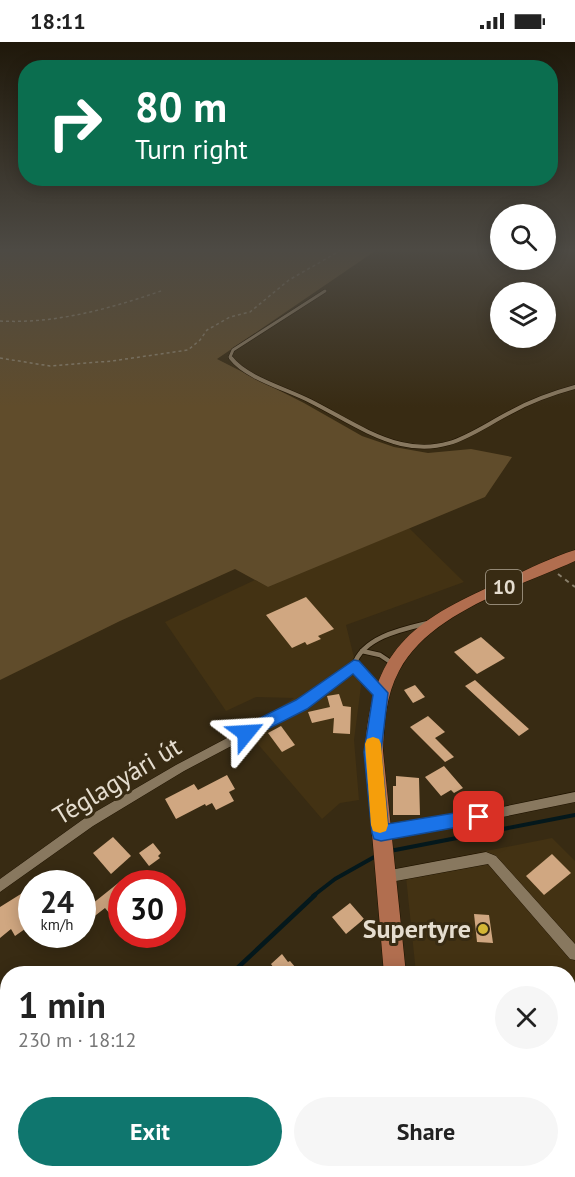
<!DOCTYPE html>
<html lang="en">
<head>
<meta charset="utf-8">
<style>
	body { margin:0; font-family:"PT Sans",sans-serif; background:#f6f6f6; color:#222; height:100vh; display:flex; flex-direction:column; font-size:22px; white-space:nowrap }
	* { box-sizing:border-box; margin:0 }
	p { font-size:20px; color:#767676 }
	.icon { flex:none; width:33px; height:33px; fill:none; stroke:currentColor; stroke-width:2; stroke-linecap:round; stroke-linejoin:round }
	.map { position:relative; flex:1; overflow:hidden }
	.panel { position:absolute; left:0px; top:924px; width:576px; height:212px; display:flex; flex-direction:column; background:#fff; border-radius:24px 24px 0 0; box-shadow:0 3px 15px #0003 }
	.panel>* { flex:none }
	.guide { position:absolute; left:18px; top:18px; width:540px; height:126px; border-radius:24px; box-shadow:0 3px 15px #0003; background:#0b6e4f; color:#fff; overflow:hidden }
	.fabs { position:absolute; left:490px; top:162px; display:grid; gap:12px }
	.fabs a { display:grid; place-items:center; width:66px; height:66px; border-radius:50%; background:#fff; box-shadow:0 3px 15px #0003; font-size:30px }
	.speed { position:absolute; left:18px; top:828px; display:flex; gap:12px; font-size:30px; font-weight:700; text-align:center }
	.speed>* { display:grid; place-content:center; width:78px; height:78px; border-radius:50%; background:#fff; box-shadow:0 3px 15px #0003; line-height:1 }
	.speed small { font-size:15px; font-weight:400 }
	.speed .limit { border:9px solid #d22; background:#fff; color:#111 }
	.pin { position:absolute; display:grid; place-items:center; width:51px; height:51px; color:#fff; margin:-26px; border-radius:12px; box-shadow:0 3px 9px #0006 }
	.me { position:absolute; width:66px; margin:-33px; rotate:63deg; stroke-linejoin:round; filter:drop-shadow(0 0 4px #0008) }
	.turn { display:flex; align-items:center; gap:21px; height:126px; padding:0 18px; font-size:27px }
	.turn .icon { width:78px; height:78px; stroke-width:2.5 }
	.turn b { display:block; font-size:42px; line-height:51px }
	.round { display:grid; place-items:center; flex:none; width:63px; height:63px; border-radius:32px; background:#f6f6f6 }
	.summary { display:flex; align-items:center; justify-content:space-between; height:102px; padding:0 18px }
	h1 { font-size:36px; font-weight:800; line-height:45px }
	.action { display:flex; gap:12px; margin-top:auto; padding:12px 18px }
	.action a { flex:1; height:69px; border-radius:36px; background:#0f766e; color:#fff; font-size:24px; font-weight:800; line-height:69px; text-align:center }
	.action a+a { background:#f6f6f6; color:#222 }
	.status { display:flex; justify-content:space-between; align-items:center; height:42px; padding:0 30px; background:#fff; direction:ltr }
	.status svg { height:16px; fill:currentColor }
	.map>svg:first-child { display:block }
	.built { fill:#433213 }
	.green { fill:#604c2b }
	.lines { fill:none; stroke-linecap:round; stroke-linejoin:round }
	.stream-far1 { stroke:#04181c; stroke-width:4 }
	.stream { stroke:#04181c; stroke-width:4.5 }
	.building { fill:#d0a781 }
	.service-far3-casing { stroke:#1f1300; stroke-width:4 }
	.service-far2-casing { stroke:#1f1300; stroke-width:5 }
	.service-far1-casing { stroke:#1f1300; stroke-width:6 }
	.service-casing { stroke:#1f1300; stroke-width:7 }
	.minor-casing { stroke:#1f1300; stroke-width:1 }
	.primary-casing { stroke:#1f1300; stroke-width:1 }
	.path-far1 { stroke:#897f6b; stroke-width:1.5; stroke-dasharray:3 3; stroke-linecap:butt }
	.path { stroke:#897f6b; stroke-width:2; stroke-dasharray:4.5 4.5; stroke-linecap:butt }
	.service-far3 { stroke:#88785f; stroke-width:3 }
	.service-far2 { stroke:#88785f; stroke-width:4 }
	.service-far1 { stroke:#88785f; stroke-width:4.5 }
	.service { stroke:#88785f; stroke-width:5 }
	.minor { fill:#88785f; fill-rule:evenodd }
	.primary { fill:#b16e4f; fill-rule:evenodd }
	.route { fill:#1a73e8; stroke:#114b97; stroke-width:1.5 }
	.slow { fill:#f59e0b }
	.poi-dot { fill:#d4b635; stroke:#382b13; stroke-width:2 }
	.labels { text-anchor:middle; stroke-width:6; stroke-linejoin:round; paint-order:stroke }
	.shield { fill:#382b13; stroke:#b1a897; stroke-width:1.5 }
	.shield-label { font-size:20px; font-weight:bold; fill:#e5ddcf }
	.near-street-label { font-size:26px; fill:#e5ddcf; stroke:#382b13 }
	.near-poi-label { font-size:26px; font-weight:bold; fill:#e5ddcf; stroke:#382b13; text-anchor:end }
</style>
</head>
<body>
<div class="status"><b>18:11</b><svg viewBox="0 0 49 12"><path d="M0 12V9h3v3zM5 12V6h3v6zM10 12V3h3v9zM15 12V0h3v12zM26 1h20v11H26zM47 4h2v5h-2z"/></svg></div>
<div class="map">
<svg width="575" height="1135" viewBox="0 0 575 1135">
	<rect width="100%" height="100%" fill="#382b13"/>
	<g class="built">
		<polygon points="409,486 464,540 346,583 361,644 354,698 359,758 340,761 322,777 245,687 294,656 256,655 226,669 165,580 255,538 268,545"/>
		<polygon points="552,796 575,819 575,1135 428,1135 429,1128 568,1128 568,932 416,931 405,825"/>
	</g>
	<polygon class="green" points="0,207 378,207 217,317 304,361 362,394 394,405 428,411 471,407 512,415 485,455 268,545 235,527 120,579 0,638"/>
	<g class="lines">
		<g class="stream-far1">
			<polyline points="390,809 575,773"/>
			<polyline points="313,854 335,837 376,814"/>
		</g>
		<g class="stream">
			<polyline points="231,932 315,853"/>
			<polyline points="21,1135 29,1128"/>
		</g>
	</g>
	<g class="building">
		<polygon points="306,555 334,587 318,594 321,597 307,603 305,600 292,606 266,573"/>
		<polygon points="481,595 505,616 477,632 454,610"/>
		<polygon points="475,638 510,670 529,687 519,694 465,644"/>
		<polygon points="415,643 425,655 413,661 404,648"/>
		<polygon points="339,652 343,664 351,665 350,692 333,691 334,676 312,681 308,670 330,665 327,654"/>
		<polygon points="428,674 445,690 435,696 454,715 445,720 410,685"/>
		<polygon points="281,684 295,703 282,710 268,691"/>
		<polygon points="444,724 463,746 454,751 451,748 441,754 425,735"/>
		<polygon points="227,733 235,747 229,750 234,759 216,768 212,761 206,764 205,762 176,777 165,757 194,742 198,748"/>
		<polygon points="396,734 419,736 420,773 393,773 393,744 396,744"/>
		<polygon points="113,795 131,814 111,832 93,811"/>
		<polygon points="153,801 161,811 158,814 160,816 149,824 139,811"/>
		<polygon points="552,812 571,831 544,853 526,834"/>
		<polygon points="122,838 122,886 105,866 87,880 82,873 82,849 92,862"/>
		<polygon points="32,845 32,882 15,894 11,887 0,896 0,865"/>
		<polygon points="350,861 364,877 346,892 332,875"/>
		<polygon points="474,872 489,873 493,901 477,900"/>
		<polygon points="282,912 288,920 290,919 301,932 278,932 271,922"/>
	</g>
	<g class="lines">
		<defs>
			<polyline id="service-far3" points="232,317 230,315 233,308 325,249"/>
			<path id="service-far2" d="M231,316C246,336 287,347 310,359C340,374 369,394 401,402C448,413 472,390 511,370C531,359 553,351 575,345"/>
			<g id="service-far1">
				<polyline points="362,609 380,613 392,621"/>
				<path d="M361,632L354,623C363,595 403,587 428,581"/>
			</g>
			<polyline id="service" points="360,630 379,649"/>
			<g id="minor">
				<polygon points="354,619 357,620 359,623 357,626 305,665 184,729 93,784 0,850 0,837 85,776 176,723 297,659"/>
				<polygon points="575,750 575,760 459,784 381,796 377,795 375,791 377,787 381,786 459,774"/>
				<polygon points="486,810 496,814 575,902 575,918 570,917 488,822 385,841 381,839 379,835 381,831 385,829"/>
			</g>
			<g id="primary">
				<path d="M575,508V519C518,545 430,570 399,629C386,653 384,681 383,709L406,932H384L365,709C372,607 411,580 498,541C523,530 549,516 575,508Z"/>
				<rect x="391" y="1128" width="26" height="7"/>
			</g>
		</defs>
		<use href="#service-far3" class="service-far3-casing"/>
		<use href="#service-far2" class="service-far2-casing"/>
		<use href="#service-far1" class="service-far1-casing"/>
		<use href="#service" class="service-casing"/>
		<use href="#minor" class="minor-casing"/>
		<use href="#primary" class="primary-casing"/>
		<g class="path-far1">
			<polyline points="568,207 575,209"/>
			<path d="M0,279C55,282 109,267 161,249"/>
			<polyline points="0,316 50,324 112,319 188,308 200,298 207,288 230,275 250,270 289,238 343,207"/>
		</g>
		<polyline class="path" points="558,532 575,545"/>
		<use href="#service-far3" class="service-far3"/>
		<use href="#service-far2" class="service-far2"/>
		<use href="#service-far1" class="service-far1"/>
		<use href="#service" class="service"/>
		<use href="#minor" class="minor"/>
		<use href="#primary" class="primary"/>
	</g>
	<linearGradient id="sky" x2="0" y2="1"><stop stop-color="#1f180a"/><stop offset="0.57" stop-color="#4d4a44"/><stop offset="1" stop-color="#4d4a44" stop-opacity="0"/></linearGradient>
	<rect width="575" height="365" fill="url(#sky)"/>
	<polygon class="route" points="354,618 359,619 388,651 381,710 388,782 479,767 486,769 488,775 486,780 381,799 374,797 372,791 364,710 373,653 353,632 307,667 252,695 246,697 240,695 238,691 240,686 296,658"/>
	<polygon class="slow" points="373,695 379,697 381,702 388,783 386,789 380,791 373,789 371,783 365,702 367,697"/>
	<circle class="poi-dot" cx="483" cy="887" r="6"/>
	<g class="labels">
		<rect class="shield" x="486" y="528" width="36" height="34" rx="4.5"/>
		<g class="shield-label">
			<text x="504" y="552">10</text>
		</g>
		<g class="near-street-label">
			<text transform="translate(117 739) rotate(-31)" y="9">Téglagyári út</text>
		</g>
		<g class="near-poi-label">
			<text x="471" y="896">Supertyre</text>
		</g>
	</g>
</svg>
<div class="fabs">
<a><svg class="icon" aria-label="search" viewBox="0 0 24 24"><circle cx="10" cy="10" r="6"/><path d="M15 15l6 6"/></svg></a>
<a><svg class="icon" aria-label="layers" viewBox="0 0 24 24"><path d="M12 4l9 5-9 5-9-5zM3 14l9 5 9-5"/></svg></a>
</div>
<div class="speed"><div>24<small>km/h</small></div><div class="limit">30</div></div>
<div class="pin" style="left:479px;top:775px;background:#d93025"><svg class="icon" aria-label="arrive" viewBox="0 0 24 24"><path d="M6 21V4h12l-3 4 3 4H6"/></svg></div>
<svg class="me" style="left:246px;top:691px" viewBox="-20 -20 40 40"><path d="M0-17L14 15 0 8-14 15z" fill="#1a73e8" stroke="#fff" stroke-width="4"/></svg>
<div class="guide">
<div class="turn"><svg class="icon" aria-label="right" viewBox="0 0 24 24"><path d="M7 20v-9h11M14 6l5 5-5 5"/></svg><div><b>80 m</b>Turn right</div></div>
</div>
<section class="panel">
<div class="summary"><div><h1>1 min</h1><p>230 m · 18:12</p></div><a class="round"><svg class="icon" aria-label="close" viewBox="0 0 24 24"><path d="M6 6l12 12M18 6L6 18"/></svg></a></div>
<div class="action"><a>Exit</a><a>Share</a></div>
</section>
</div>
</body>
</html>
